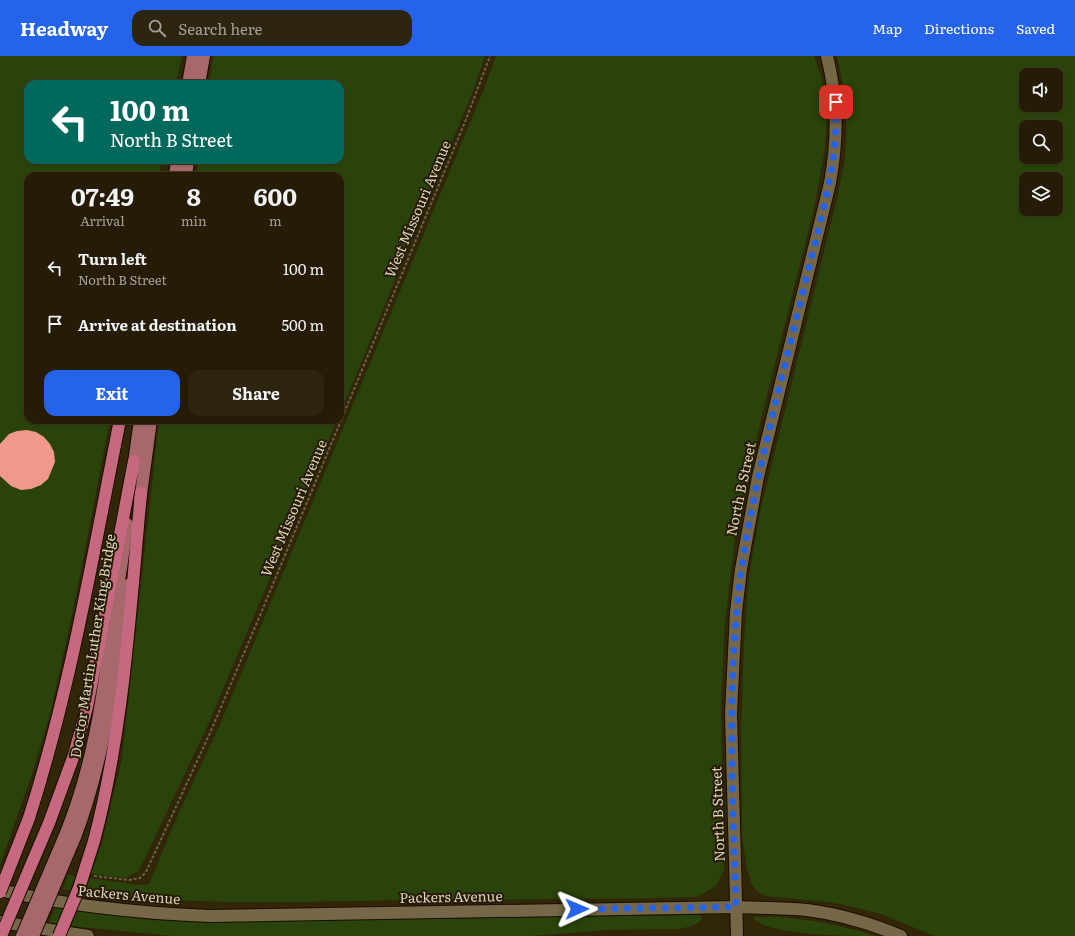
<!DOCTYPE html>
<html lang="en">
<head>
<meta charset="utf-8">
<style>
	body { margin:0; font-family:Literata,serif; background:#2e2510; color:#f1f3f6; height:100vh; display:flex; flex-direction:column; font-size:15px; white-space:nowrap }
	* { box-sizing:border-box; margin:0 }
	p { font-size:13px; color:#a4a19b }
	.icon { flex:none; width:22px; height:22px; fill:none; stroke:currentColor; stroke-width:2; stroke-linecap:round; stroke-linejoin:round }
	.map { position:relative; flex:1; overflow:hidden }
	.details { position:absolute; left:24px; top:116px; width:320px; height:252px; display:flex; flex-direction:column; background:#261c06; border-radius:12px; box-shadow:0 1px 3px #0004,0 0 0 1px #423a28 }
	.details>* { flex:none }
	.hud { position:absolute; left:24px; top:24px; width:320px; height:84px; border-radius:12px; box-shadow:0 1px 3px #0004,0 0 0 1px #423a28; background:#00695c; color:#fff; overflow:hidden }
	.controls { position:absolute; left:1019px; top:12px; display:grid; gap:8px }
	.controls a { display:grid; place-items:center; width:44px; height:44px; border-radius:8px; background:#261c06; box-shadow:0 1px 3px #0004,0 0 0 1px #423a28; font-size:20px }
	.pin { position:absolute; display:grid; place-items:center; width:34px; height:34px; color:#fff; margin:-17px; border-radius:8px; box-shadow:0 2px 6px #0006 }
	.me { position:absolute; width:44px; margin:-22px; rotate:89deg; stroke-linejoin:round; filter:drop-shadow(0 0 3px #0008) }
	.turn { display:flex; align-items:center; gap:14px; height:84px; padding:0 20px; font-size:18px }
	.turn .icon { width:52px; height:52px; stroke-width:2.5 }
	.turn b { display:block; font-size:28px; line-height:34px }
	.eta { display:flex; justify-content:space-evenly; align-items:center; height:68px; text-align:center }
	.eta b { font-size:24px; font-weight:700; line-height:28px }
	.action { display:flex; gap:8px; margin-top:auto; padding:8px 20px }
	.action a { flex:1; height:46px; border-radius:12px; background:#2563eb; color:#fff; font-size:16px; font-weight:700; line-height:46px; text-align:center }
	.action a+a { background:#2e2510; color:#f1f3f6 }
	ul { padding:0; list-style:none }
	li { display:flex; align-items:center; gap:12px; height:56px; padding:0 20px }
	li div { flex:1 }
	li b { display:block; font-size:15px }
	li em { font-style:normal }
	header { display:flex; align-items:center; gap:24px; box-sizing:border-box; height:56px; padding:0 20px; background:#2563eb; color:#fff }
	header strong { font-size:19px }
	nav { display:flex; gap:22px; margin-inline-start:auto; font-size:14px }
	.search { width:280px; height:36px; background:#2e2510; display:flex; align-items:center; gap:10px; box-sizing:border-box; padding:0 14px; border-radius:12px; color:#a4a19b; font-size:15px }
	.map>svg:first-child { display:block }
	.green { fill:#29430b; fill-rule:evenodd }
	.building { fill:#f1988c }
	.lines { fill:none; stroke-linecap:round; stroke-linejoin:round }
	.tertiary-casing { stroke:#180f00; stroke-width:14 }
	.secondary-casing { stroke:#180f00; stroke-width:14 }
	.primary-casing { stroke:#180f00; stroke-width:14 }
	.motorway-casing { stroke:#180f00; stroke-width:14 }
	.path { stroke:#6c6249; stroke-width:2; stroke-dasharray:3 2; stroke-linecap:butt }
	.tertiary { stroke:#756748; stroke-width:12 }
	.secondary { stroke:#756748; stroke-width:12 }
	.primary { stroke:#a6686a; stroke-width:12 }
	.motorway { stroke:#c76881; stroke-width:12 }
	.primary-bridge-casing { stroke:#180f00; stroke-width:14; stroke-linecap:butt }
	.motorway-bridge-casing { stroke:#180f00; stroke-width:14; stroke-linecap:butt }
	.primary-bridge { stroke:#a6686a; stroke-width:12 }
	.motorway-bridge { stroke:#c76881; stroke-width:12 }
	.route { stroke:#2563eb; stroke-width:7; stroke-dasharray:0 12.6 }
	.labels { text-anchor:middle; stroke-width:4; stroke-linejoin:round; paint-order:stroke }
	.street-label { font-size:14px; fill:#d8d1c0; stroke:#281c00 }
</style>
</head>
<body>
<header>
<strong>Headway</strong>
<div class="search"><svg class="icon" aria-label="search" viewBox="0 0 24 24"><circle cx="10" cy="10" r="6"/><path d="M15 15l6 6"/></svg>Search here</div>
<nav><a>Map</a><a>Directions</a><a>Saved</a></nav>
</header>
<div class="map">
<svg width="1075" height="880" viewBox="0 0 1075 880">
	<rect width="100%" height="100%" fill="#322608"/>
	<g class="green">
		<polygon points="0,0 182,0 176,28 28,28 28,104 162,104 159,120 28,120 28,364 110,364 77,535 51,655 33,715 0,809"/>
		<polygon points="213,0 485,0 473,35 340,358 340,120 196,120 199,104 340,104 340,28 209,28"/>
		<path d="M496,0H814L822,23L827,60L825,93L814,153L765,347L736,473L725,567L721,652L724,814L716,830L697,841C598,844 500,843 401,844C296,846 190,850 85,836L90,822L139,829L149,828L179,756L219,671L484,33Z"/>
		<path d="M837,0H1075V880H935L881,858L836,847L766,840L758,836L752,829L747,813L742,781L741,677L744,584L749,520L760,456L837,143C839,129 843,115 845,101C848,67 845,33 837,0ZM1026,19H1056V49H1026ZM1026,71H1056V101H1026ZM1026,123H1056V153H1026Z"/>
		<polygon points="159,364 337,364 207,671 139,815 126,822 91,818 102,787 122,702"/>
		<polygon points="68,819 75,820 70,834 63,833"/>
		<polygon points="55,852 63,853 57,867 49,867"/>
		<path d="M77,855L152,864L198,866L699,859L702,862C697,870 688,871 679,873L606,874L531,880H173L71,870Z"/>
		<path d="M753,861C790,859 839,868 875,880C851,880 763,880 753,861Z"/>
	</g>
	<polygon class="building" points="27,374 36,376 44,381 50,388 54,396 55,406 48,423 41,429 31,433 21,434 11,430 0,420 0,388 9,378 17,375"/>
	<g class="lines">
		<defs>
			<path id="tertiary" d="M737,880L731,657L736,556L741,513L758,421L830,127C838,82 838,45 827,0"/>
			<g id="secondary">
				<path d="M0,834C69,850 139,857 210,860L736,851C760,852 783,852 807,854C839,858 872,868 901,880"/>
				<polyline points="0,866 88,880"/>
			</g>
			<g id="primary">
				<polyline points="188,28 193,0"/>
				<polyline points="199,28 204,0"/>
				<polyline points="175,120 177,104"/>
				<polyline points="186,120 188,104"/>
				<polyline points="133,414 140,364"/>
				<polyline points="140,446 151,364"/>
				<path d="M66,777C93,710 103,642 112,571C117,536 123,503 127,468"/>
				<path d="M75,781C106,700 115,614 128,529"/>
			</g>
			<g id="motorway">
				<path d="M29,762C71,631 93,498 120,364"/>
				<polyline points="49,767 74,699 87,651 134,405"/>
				<path d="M94,785C124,672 130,553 141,437"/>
			</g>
		</defs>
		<use href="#tertiary" class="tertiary-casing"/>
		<use href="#secondary" class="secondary-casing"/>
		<use href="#primary" class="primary-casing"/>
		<use href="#motorway" class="motorway-casing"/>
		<polyline class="path" points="94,820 129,824 140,822 146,816 210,677 261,557 465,66 490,0"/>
		<use href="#tertiary" class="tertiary"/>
		<use href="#secondary" class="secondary"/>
		<use href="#primary" class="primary"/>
		<use href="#motorway" class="motorway"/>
		<defs>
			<g id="primary-bridge">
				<polyline points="22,880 66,777"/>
				<polyline points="33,880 75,781"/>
			</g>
			<g id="motorway-bridge">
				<polyline points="0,836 29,762"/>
				<polyline points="1,880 49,767"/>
				<polyline points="59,880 79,832 94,785"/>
			</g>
		</defs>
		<use href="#primary-bridge" class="primary-bridge-casing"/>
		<use href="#motorway-bridge" class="motorway-bridge-casing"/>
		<use href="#primary-bridge" class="primary-bridge"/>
		<use href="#motorway-bridge" class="motorway-bridge"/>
	</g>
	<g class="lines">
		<path class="route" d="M577,853L736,851C732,721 724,591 750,463C766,379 788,297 808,215C822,157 838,107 836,46"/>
	</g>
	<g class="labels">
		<g class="street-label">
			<text transform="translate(418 153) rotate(-67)" y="5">West Missouri Avenue</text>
			<text transform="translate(741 433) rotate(-78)" y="5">North B Street</text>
			<text transform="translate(294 452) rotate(-67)" y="5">West Missouri Avenue</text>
			<text transform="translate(93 590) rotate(-81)" y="5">Doctor Martin Luther King Bridge</text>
			<text transform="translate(718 758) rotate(-92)" y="5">North B Street</text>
			<text transform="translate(129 839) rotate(5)" y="5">Packers Avenue</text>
			<text transform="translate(451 841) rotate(-1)" y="5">Packers Avenue</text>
		</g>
	</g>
</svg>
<div class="controls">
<a><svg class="icon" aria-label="sound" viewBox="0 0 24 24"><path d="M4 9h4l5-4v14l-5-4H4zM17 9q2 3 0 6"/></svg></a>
<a><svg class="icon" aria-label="search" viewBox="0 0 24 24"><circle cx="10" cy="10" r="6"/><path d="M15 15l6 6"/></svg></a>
<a><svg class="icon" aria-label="layers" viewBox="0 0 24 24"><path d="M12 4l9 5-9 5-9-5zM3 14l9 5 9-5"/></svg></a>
</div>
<div class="pin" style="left:836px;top:46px;background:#d93025"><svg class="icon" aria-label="arrive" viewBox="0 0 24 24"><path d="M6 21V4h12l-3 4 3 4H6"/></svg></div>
<svg class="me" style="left:577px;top:853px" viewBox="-20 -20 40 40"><path d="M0-17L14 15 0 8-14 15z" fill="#2563eb" stroke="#fff" stroke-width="4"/></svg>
<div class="hud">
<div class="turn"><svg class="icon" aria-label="left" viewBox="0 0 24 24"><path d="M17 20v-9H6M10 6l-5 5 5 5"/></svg><div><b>100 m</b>North B Street</div></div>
</div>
<section class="details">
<div class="eta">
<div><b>07:49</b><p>Arrival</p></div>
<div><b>8</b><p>min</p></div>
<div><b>600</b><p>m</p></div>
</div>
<ul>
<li><svg class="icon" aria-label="left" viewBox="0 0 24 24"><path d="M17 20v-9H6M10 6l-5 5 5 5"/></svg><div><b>Turn left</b><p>North B Street</p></div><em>100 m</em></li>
<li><svg class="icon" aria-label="arrive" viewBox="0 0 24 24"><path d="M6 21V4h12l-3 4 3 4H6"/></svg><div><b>Arrive at destination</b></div><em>500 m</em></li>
</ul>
<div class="action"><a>Exit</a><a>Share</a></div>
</section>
</div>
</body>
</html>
